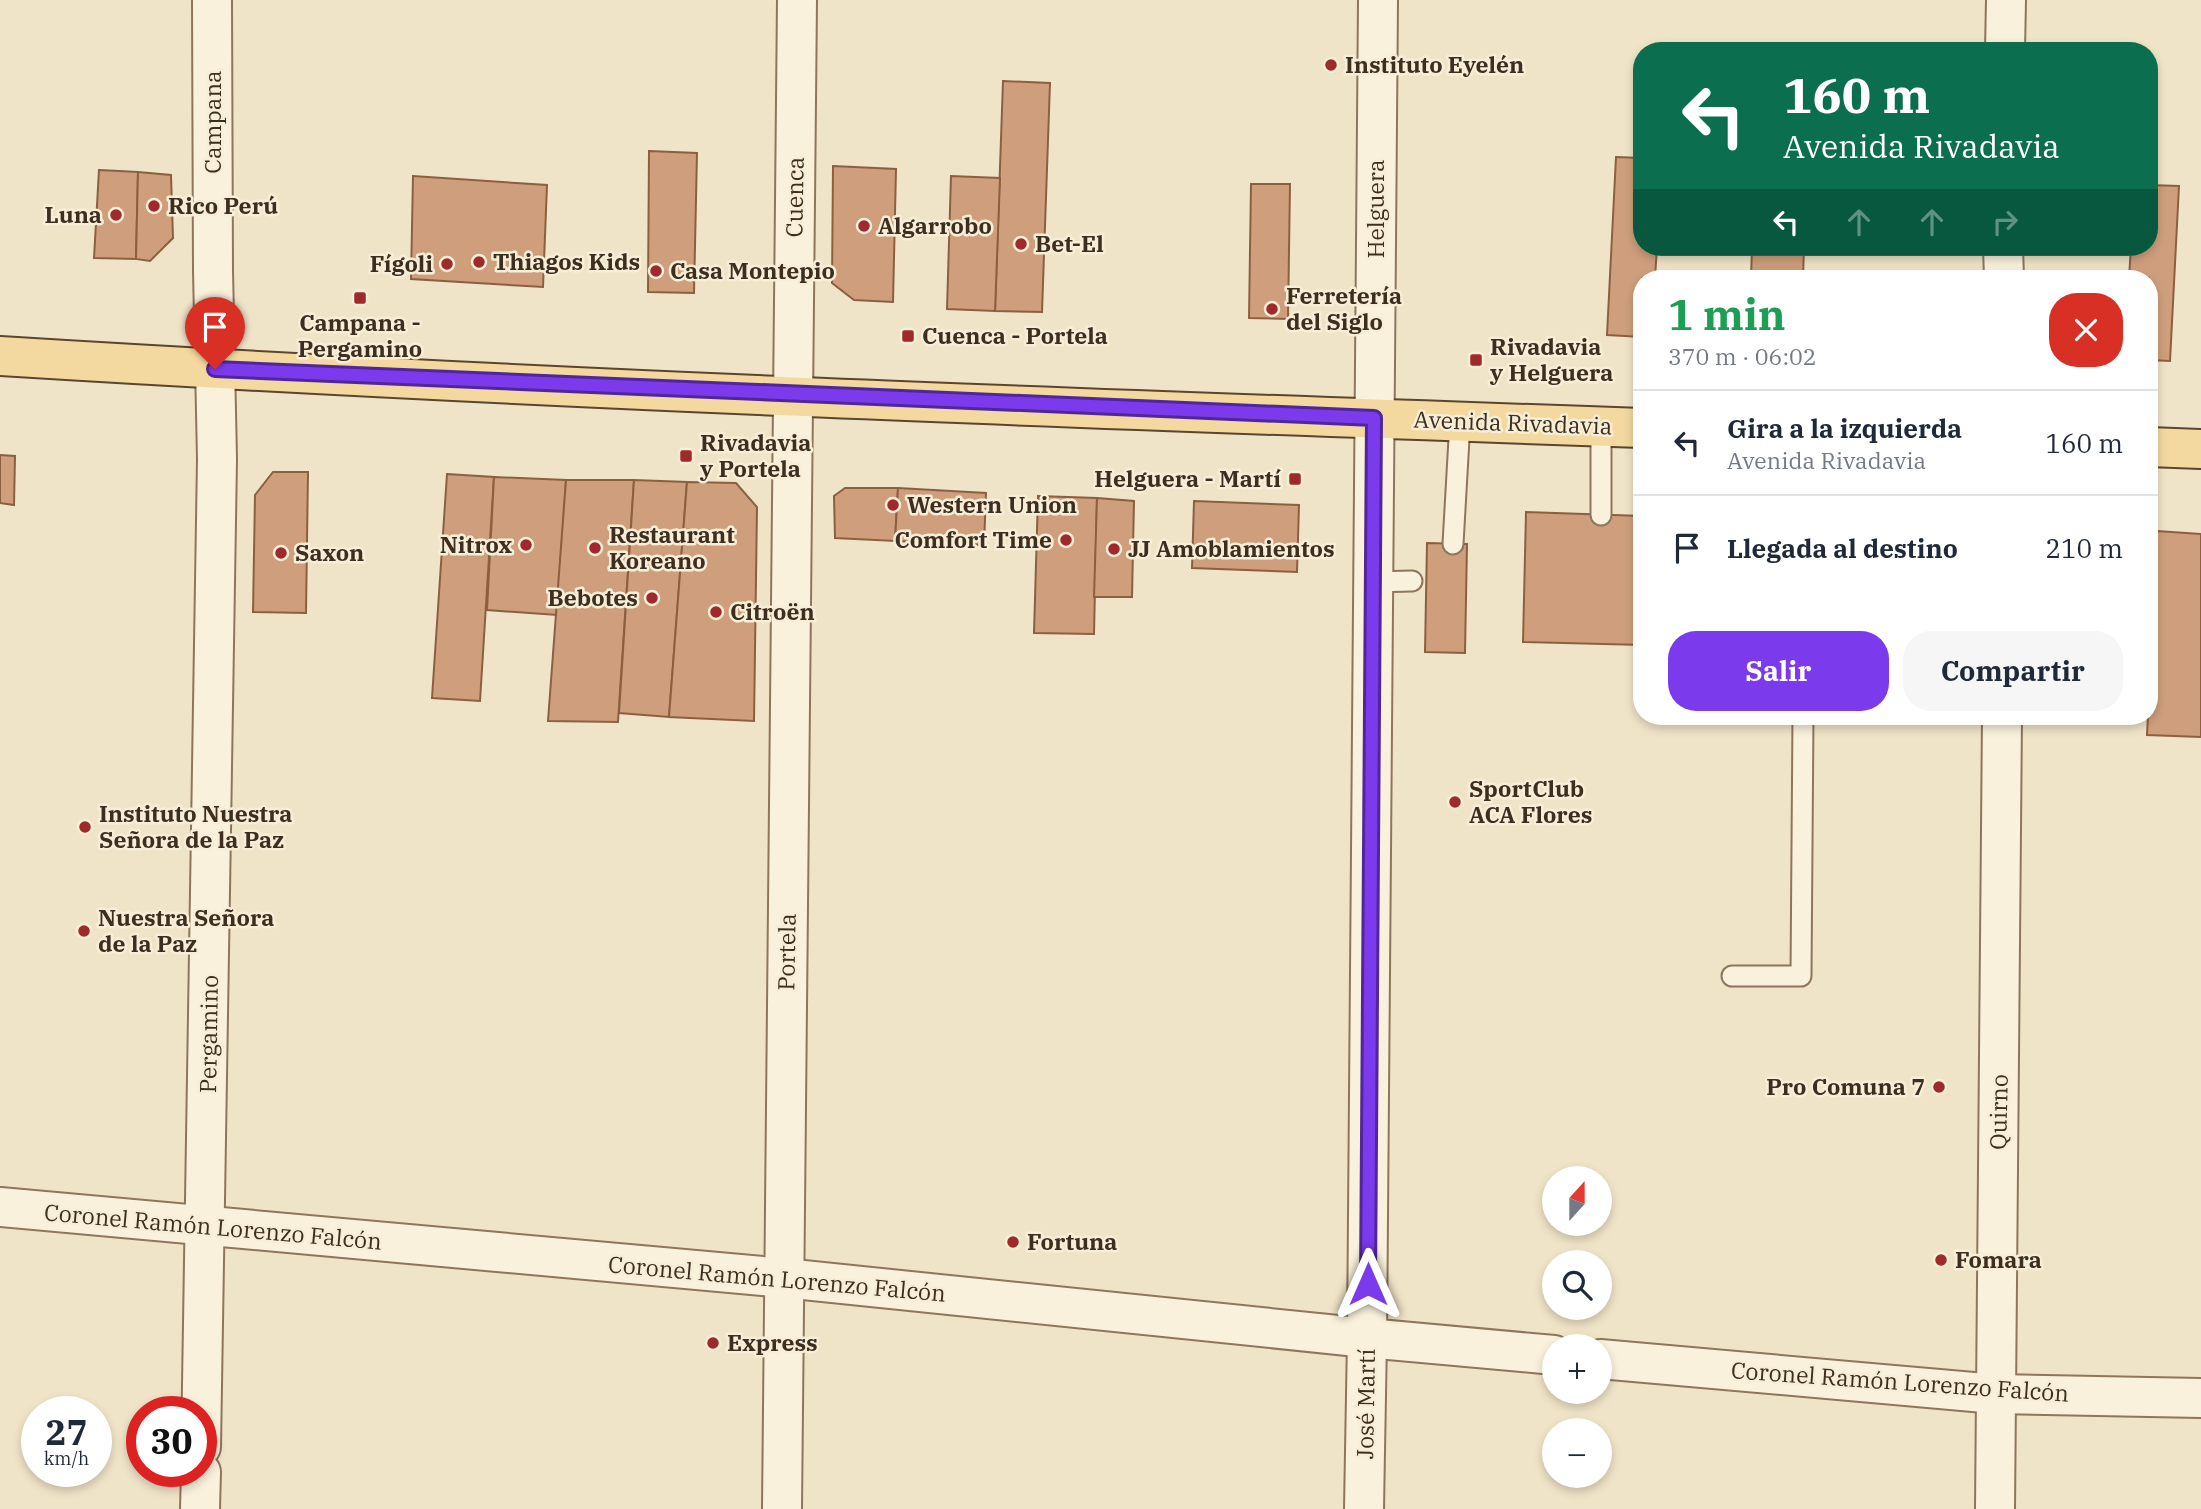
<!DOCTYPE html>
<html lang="es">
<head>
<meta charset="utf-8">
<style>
	body { margin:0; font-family:"IBM Plex Serif",serif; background:#f6f6f7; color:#1f2937; height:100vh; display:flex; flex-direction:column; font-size:26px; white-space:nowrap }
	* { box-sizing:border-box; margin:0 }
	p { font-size:23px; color:#747a83 }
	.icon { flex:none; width:38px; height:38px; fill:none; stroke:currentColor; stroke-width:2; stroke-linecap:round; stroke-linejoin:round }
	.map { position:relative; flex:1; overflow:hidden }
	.panel { position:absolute; left:1633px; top:270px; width:525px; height:455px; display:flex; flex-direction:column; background:#fff; border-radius:28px; box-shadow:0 4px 10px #0003 }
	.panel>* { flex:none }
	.banner { position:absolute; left:1633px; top:42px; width:525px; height:214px; border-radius:28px; box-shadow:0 4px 10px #0003; background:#0b6e4f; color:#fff; overflow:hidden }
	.needle { width:46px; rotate:21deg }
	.buttons { position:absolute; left:1542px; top:1166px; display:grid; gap:14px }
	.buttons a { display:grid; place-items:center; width:70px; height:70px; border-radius:50%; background:#fff; box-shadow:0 4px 10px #0003; font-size:35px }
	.speed { position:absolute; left:21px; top:1396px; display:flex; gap:14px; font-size:35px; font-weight:700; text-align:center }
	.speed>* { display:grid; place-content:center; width:91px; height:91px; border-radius:50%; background:#fff; box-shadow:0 4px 10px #0003; line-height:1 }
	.speed small { font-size:18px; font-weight:400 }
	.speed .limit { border:10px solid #d22; background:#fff; color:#111 }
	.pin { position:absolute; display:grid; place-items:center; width:60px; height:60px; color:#fff; margin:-72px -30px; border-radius:50% 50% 50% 0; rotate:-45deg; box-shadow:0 0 7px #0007 }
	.pin .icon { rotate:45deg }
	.me { position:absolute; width:77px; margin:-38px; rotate:0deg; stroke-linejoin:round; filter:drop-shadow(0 0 5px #0008) }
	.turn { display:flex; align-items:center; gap:24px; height:147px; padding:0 35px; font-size:32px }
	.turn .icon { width:91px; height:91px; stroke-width:2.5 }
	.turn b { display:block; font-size:49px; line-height:60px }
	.lanes { display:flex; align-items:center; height:66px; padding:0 35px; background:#0003; justify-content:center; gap:35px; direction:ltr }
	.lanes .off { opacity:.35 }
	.round { display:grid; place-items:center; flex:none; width:74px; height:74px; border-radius:28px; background:#f6f6f7 }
	.head { display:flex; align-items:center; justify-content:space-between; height:119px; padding:0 35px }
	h1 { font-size:42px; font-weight:700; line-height:52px; color:#1e9e55 }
	.cta { display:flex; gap:14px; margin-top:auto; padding:14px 35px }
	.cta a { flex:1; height:80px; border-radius:28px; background:#7c3aed; color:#fff; font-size:28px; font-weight:700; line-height:80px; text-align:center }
	.cta a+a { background:#f6f6f7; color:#1f2937 }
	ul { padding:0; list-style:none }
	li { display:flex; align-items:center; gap:21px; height:105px; padding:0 35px; border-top:2px solid #e0e1e3 }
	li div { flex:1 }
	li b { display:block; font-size:26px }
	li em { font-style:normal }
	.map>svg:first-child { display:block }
	.building { fill:#cf9f7d; stroke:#8d5f41; stroke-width:2 }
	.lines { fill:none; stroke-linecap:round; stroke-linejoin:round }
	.service-casing { stroke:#8d765c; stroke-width:23 }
	.minor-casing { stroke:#8d765c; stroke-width:42 }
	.primary-casing { stroke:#5b4430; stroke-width:42 }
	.service { stroke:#faf1dc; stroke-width:19 }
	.minor { stroke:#faf1dc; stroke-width:38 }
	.primary { stroke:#f3d9a0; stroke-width:38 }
	.route-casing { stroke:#51269a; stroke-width:18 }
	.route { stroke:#7c3aed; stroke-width:12 }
	.poi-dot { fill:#9e2a2b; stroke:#f7eed8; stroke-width:2.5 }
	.labels { text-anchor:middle; stroke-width:5; stroke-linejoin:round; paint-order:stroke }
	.poi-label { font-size:23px; font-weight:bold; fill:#3d2e20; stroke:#f7eed8; text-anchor:start }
	.street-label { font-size:23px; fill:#3d2e20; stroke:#f7eed8 }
</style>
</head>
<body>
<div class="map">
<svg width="2201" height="1509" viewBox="0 0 2201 1509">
	<rect width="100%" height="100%" fill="#f0e4c8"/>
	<g class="building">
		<polygon points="1003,81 1050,83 1042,312 995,311"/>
		<polygon points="649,151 697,153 694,293 648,292"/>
		<polygon points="1616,157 1642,158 1642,247 1657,247 1655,278 1642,278 1642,337 1607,335"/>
		<polygon points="833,166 896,169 893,302 854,300 832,283"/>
		<polygon points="99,170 138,172 136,259 94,258"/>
		<polygon points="138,172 171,175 173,238 150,261 136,259"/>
		<polygon points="413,176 547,185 543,287 411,279"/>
		<polygon points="951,176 1000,178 995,311 947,309"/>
		<polygon points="1251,184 1290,184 1288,319 1249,318"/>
		<polygon points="2149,185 2179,186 2170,361 2149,360 2149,278 2129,278 2131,247 2149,247"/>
		<polygon points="1752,247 1804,247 1803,278 1751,278"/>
		<polygon points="1909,273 1969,276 1969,278 1909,278"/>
		<polygon points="0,455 15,456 14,505 0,503"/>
		<polygon points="273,472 308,472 306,613 253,612 255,495"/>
		<polygon points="447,474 494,477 480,701 432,698"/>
		<polygon points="494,477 566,480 557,615 487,610"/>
		<polygon points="566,480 634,480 618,722 548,721"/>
		<polygon points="634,480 687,482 669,717 619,713"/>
		<polygon points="687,482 736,483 757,507 754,721 669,717"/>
		<polygon points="845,488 898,488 895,541 835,538 834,496"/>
		<polygon points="898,488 986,493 984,545 895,541"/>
		<polygon points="1038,496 1097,498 1094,634 1034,633"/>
		<polygon points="1097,498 1134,501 1132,597 1094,597"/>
		<polygon points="1194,501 1299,505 1297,572 1192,568"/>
		<polygon points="1526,512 1642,516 1642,645 1523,642"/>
		<polygon points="2149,531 2157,531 2152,640 2149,640"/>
		<polygon points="2157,531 2201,534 2201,737 2147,735"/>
		<polygon points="1427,543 1467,544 1465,653 1425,652"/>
	</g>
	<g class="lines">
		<defs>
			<g id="service">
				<polyline points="1601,515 1601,426"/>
				<polyline points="1453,544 1460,421"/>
				<polyline points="1373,582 1412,581"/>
				<polyline points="1732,976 1801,976 1803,716"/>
			</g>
			<g id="minor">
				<polyline points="2005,51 2006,0"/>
				<polyline points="2003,247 2004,278"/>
				<polyline points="0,1207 784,1278 1367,1338 1554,1355"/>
				<polyline points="1600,1359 1996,1394 2201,1398"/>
				<polyline points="201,1447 217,459 213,270 212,0"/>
				<polyline points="200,1509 201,1472"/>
				<polyline points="782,1509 797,0"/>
				<polyline points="1364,1509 1367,1338 1378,0"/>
				<polyline points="1995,1509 2002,716"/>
			</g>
			<g id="primary">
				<path d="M0,356C546,390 1094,409 1642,428"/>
				<polyline points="2149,447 2201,449"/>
			</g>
		</defs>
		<use href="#service" class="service-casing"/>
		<use href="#minor" class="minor-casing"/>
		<use href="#primary" class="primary-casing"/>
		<use href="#service" class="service"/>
		<use href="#minor" class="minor"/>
		<use href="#primary" class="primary"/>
	</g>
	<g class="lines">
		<defs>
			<polyline id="route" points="215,369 1374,418 1368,1284"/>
		</defs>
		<use href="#route" class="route-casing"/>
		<use href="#route" class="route"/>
	</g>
	<g class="poi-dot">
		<circle cx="1331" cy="65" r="7"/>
		<circle cx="154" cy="206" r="7"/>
		<circle cx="116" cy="215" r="7"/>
		<circle cx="864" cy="226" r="7"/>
		<circle cx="1021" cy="244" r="7"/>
		<circle cx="479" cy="262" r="7"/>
		<circle cx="447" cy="264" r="7"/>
		<circle cx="656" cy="271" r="7"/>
		<rect x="353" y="291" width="14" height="14" rx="3.5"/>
		<circle cx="1272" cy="309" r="7"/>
		<rect x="901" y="329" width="14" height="14" rx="3.5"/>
		<rect x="1469" y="353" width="14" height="14" rx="3.5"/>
		<rect x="679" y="449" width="14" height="14" rx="3.5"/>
		<rect x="1288" y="472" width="14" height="14" rx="3.5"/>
		<circle cx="893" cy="505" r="7"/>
		<circle cx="1066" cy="540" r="7"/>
		<circle cx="526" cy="545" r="7"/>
		<circle cx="595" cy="548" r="7"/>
		<circle cx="1114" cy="549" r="7"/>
		<circle cx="281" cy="553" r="7"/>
		<circle cx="652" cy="598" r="7"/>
		<circle cx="716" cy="612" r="7"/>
		<circle cx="1455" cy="802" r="7"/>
		<circle cx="85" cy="827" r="7"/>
		<circle cx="84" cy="931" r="7"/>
		<circle cx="1939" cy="1087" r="7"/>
		<circle cx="1013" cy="1242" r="7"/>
		<circle cx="1941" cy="1260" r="7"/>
		<circle cx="713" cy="1343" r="7"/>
	</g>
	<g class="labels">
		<g class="poi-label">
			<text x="1345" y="73">Instituto Eyelén</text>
			<text x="168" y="214">Rico Perú</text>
			<text x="102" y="223" text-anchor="end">Luna</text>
			<text x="878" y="234">Algarrobo</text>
			<text x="1035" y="252">Bet-El</text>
			<text x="493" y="270">Thiagos Kids</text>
			<text x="433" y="272" text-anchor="end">Fígoli</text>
			<text x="670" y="279">Casa Montepio</text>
			<text x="1286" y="304">Ferretería<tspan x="1286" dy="26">del Siglo</tspan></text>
			<text x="360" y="331" text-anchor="middle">Campana -<tspan x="360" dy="26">Pergamino</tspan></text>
			<text x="922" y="344">Cuenca - Portela</text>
			<text x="1490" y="355">Rivadavia<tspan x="1490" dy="26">y Helguera</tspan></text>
			<text x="700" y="451">Rivadavia<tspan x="700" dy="26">y Portela</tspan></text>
			<text x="1281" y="487" text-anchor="end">Helguera - Martí</text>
			<text x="907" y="513">Western Union</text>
			<text x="609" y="543">Restaurant<tspan x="609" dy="26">Koreano</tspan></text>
			<text x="1052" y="548" text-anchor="end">Comfort Time</text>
			<text x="512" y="553" text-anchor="end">Nitrox</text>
			<text x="1128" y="557">JJ Amoblamientos</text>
			<text x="295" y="561">Saxon</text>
			<text x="638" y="606" text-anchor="end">Bebotes</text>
			<text x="730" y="620">Citroën</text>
			<text x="1469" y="797">SportClub<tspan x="1469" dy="26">ACA Flores</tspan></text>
			<text x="99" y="822">Instituto Nuestra<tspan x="99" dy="26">Señora de la Paz</tspan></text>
			<text x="98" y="926">Nuestra Señora<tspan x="98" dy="26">de la Paz</tspan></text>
			<text x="1925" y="1095" text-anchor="end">Pro Comuna 7</text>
			<text x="1027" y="1250">Fortuna</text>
			<text x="1955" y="1268">Fomara</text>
			<text x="727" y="1351">Express</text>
		</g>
		<g class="street-label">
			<text transform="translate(213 122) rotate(-90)" y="8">Campana</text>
			<text transform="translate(795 197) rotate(-89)" y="8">Cuenca</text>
			<text transform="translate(1376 209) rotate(-90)" y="8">Helguera</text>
			<text transform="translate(1513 423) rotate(2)" y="8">Avenida Rivadavia</text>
			<text transform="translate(787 952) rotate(-89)" y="8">Portela</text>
			<text transform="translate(209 1034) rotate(-89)" y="8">Pergamino</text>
			<text transform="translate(1999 1112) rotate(-89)" y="8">Quirno</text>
			<text transform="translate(213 1227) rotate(5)" y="8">Coronel Ramón Lorenzo Falcón</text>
			<text transform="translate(777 1279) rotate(5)" y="8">Coronel Ramón Lorenzo Falcón</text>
			<text transform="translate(1900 1382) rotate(4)" y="8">Coronel Ramón Lorenzo Falcón</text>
			<text transform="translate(1366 1404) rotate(-89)" y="8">José Martí</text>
		</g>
	</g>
</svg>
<div class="buttons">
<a><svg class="needle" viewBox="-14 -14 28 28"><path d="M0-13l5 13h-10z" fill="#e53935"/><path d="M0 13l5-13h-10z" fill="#747a83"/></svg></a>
<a><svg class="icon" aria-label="search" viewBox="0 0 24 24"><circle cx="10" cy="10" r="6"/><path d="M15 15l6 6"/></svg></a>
<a>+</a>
<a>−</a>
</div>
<div class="speed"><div>27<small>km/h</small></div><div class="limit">30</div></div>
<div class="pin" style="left:215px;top:369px;background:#d93025"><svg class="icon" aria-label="arrive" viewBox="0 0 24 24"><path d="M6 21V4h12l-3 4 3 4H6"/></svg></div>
<svg class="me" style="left:1368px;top:1284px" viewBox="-20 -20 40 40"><path d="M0-17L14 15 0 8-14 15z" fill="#7c3aed" stroke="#fff" stroke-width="4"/></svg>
<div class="banner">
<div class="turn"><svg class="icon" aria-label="left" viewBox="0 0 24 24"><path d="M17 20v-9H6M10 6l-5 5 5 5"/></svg><div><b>160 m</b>Avenida Rivadavia</div></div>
<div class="lanes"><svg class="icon" aria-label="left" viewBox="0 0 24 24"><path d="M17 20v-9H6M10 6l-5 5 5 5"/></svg><svg class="icon off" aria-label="ahead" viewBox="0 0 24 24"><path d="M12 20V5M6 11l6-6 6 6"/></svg><svg class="icon off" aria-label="ahead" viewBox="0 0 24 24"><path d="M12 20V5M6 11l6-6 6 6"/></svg><svg class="icon off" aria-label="right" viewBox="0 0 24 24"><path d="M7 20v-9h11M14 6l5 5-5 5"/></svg></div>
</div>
<section class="panel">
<div class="head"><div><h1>1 min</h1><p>370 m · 06:02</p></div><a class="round" style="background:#d93025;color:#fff"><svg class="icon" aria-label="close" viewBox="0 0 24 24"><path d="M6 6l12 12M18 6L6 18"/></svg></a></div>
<ul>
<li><svg class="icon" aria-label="left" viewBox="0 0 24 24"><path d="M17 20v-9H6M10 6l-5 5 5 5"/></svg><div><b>Gira a la izquierda</b><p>Avenida Rivadavia</p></div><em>160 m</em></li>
<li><svg class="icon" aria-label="arrive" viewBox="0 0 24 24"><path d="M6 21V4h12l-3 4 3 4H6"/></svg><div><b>Llegada al destino</b></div><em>210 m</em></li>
</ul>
<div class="cta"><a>Salir</a><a>Compartir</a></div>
</section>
</div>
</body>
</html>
